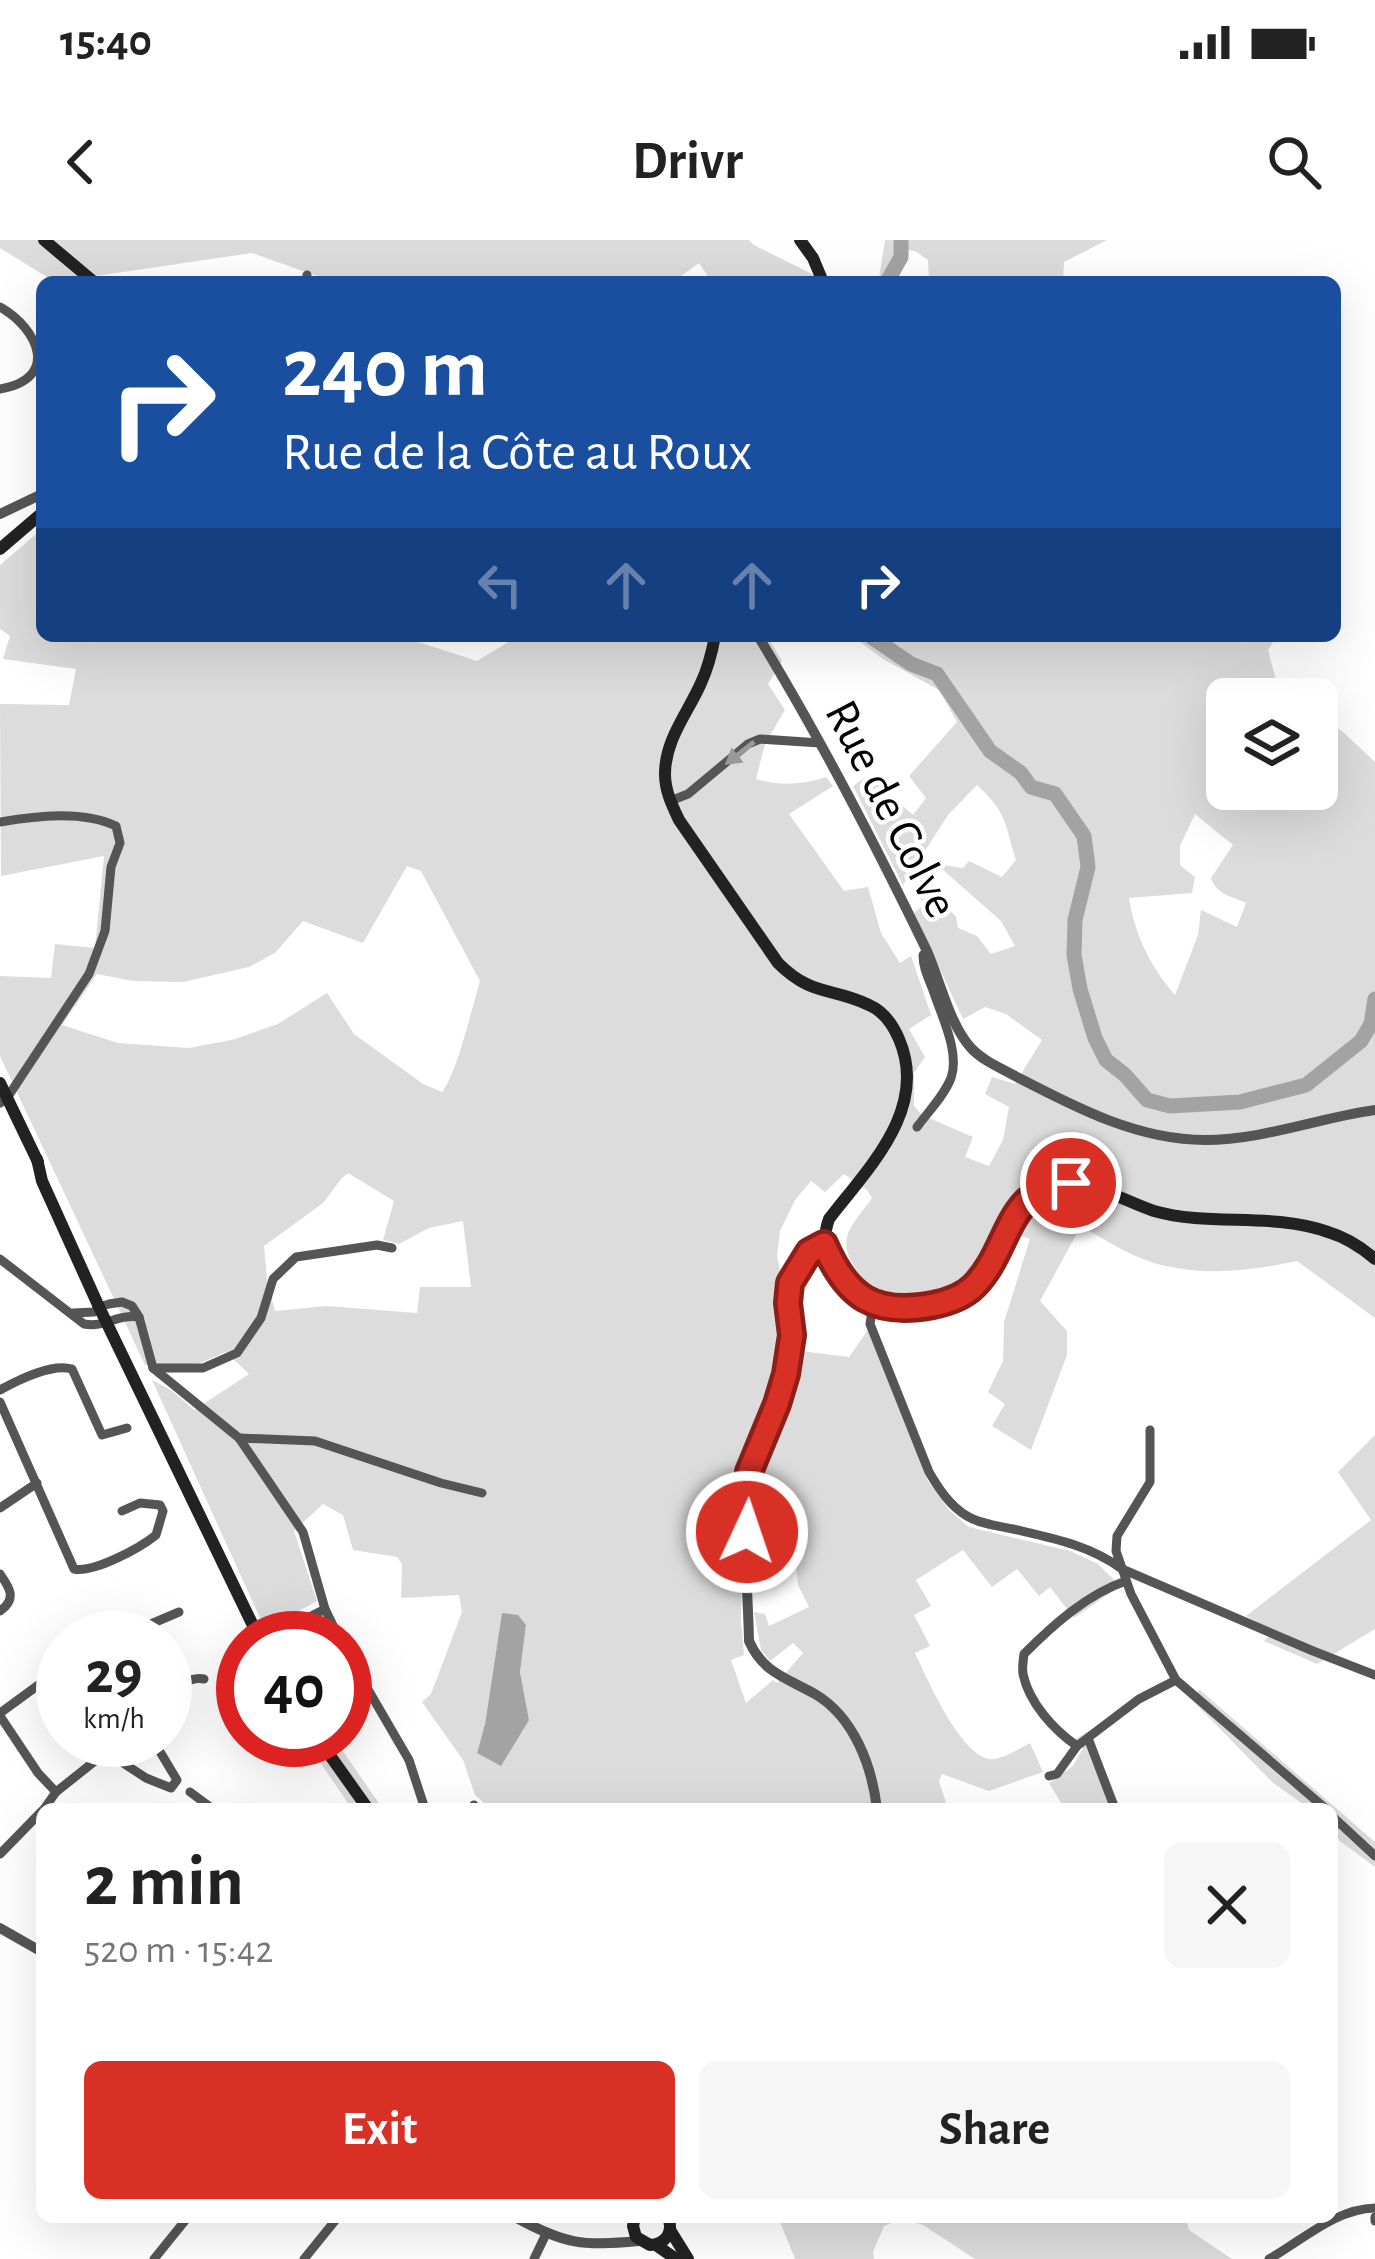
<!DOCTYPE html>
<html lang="en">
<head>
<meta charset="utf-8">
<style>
	body { margin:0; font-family:"Alegreya Sans",sans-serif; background:#f6f6f6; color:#222; height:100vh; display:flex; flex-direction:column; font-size:45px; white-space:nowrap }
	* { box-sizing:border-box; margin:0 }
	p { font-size:39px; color:#767676 }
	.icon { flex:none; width:66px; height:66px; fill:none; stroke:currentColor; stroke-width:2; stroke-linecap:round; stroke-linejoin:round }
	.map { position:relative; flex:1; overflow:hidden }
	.side { position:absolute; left:36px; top:1563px; width:1302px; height:420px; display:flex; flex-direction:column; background:#fff; border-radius:18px; box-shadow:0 12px 48px #0002 }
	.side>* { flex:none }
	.top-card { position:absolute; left:36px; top:36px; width:1305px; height:366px; border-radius:18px; box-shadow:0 12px 48px #0002; background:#1a4fa0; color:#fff; overflow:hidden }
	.buttons { position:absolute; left:1206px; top:438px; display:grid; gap:24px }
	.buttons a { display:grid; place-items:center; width:132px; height:132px; border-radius:18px; background:#fff; box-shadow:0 12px 48px #0002; font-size:60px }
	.speed { position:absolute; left:36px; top:1371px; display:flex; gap:24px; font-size:60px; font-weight:700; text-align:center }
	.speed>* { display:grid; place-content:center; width:156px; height:156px; border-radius:50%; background:#fff; box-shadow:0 12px 48px #0002; line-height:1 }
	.speed small { font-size:30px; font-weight:400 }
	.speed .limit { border:18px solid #d22; background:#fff; color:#111 }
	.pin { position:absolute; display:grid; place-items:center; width:102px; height:102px; color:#fff; margin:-51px; border:6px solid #fff; border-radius:50%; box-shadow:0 3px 12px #0007 }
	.me { position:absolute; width:132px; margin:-66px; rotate:3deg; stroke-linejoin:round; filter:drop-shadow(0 0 9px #0008) }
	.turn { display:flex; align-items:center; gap:42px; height:252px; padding:0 48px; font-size:54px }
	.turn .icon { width:156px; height:156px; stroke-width:2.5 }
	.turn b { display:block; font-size:84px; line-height:102px }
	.lanes { display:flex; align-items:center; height:114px; padding:0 48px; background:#0003; justify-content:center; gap:60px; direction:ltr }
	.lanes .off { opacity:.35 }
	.round { display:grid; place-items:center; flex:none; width:126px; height:126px; border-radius:18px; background:#f6f6f6 }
	.summary { display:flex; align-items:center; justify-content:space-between; height:204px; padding:0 48px }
	h1 { font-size:72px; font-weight:700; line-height:90px }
	.cta { display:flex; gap:24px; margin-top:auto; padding:24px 48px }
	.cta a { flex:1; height:138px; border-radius:18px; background:#d93025; color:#fff; font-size:48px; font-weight:700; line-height:138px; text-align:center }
	.cta a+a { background:#f6f6f6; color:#222 }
	.status { display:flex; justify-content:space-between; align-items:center; height:84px; padding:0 60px; background:#fff; direction:ltr }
	.status svg { height:33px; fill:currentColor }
	header { display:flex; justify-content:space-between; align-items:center; height:156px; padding:0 48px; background:#fff; font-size:54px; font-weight:700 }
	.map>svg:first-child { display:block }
	.green { fill:#dcdcdc; fill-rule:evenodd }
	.water { fill:#a3a3a3 }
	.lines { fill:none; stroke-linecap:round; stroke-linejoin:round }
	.river { stroke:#a3a3a3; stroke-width:15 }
	.minor { stroke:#555; stroke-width:9 }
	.tertiary { stroke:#555; stroke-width:10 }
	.secondary { stroke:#222; stroke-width:12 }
	.oneway { fill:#999 }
	.route-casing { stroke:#8d1f18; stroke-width:30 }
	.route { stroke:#d93025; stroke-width:21 }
	.labels { text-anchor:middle; stroke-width:9; stroke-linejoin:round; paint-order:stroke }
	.street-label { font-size:48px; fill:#000; stroke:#fff }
</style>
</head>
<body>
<div class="status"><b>15:40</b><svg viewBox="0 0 49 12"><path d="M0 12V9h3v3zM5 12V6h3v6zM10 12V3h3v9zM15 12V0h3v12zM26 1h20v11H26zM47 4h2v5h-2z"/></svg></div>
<header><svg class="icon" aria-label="back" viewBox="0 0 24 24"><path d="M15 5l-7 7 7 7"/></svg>Drivr<svg class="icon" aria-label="search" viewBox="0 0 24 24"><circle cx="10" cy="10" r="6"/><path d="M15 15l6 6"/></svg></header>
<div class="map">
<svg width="1375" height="2019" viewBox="0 0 1375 2019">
	<rect width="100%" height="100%" fill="#fff"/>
	<g class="green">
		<polygon points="0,0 749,0 754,5 828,42 712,42 699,23 673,42 334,42 252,13 55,42 0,8"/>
		<polygon points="885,0 1107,0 1064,22 1063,42 929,42 928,20 915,11 905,10 898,39 879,38"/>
		<path d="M42,289V396H410L412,400L477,421L518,396H767L782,421L768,444L785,470L765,504L756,539C782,546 801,545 826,537L833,546L789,574L844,651L868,647L881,693L900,723L911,716L931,775L909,789L925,817L914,833V866L922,875L973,897L965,917L989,926L1003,900L1009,867L985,854L992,837L1015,844L1042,800L1006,774L985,767L963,779L914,673L924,664L916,650L926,641L956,677L958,688L977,696L991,714L1015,706L1001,681L942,629L944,625L963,628L969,621L1002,637L1016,620C1004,582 1008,574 977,545L948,575L903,645L853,546L868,535L913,575L926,558L909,536L957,482L939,450L883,419L852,396H1277L1268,410L1278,448L1295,459H1227V549H1317V474L1342,491L1375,522V1078L1297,1021C1255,1030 1209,1036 1166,1026C1136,1020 1107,1001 1081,986L1040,1061L1067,1091V1115L1031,1210L992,1186L1005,1164L988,1152L1003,1121L1004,1082L1030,999L1017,994C993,1017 971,1047 938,1058C900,1072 871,1058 853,1024C848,1015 845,1008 847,997C850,984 864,970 872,958L867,950L844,934L825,952L811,941L795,960L780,991L777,1016L782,1042L784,1109L849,1117L868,1090L928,1241L949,1270L969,1287L1070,1311L1098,1324L1120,1346L1074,1378L1050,1347L1039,1356L1017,1329L992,1347L963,1310L916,1340L931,1366L914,1375L930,1406L915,1413C926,1436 963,1523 994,1519C1005,1518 1020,1508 1030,1503L1043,1532L989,1551L942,1534L939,1541L948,1569H491L475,1555L463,1520L422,1462L431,1454L462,1372L459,1355L401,1358L402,1324L397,1317L353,1310L343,1275L323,1264L294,1291L317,1361L265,1389L152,1140L171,1150L194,1170L249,1134L226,1112L198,1124L145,1125L0,816V736L51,738L55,704L95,708L104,616L1,636L0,464L69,465L76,429L3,419L10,396L0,389V325ZM1195,574L1233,605L1211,638C1217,655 1231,656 1246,663L1237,687L1201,670L1198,695L1175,755C1151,727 1135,696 1129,658L1192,653L1195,637L1180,625V606ZM407,626L421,631L480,741C472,768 457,833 442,852L423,844L354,794L327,753L278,784L232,800L188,808L118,803L62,785L97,734L133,741L183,742L249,727L275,713L303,681L363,703ZM348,933L394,961L383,1000L399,1004L429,988L463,981L471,1047H420L417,1073L327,1066L275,1071L267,1040L264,1006L323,963L341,939ZM742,1306L795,1313L798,1345L809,1367L769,1386L765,1374L754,1372L761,1410L770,1421L793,1403L803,1413L777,1443L773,1440L746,1463L731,1420L744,1415L741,1380ZM502,1374L526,1385L520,1432L529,1480L477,1512L485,1484Z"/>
		<polygon points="1375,1195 1375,1389 1317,1424 1264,1401 1273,1391 1246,1376 1371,1280 1338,1232"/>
		<polygon points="1200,1450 1375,1602 1375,1627 1340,1601 1332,1592 1332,1569 1310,1569 1272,1542 1189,1457"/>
		<polygon points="1089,1491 1121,1569 1065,1569 1049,1543 1073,1526 1083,1508 1074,1500"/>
		<polygon points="305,1500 335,1500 383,1569 352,1569"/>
		<polygon points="778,1977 1186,1977 1189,1990 1232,2019 975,2019 923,1985 901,1979 884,1986 873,2012 874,2019 795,2019"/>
	</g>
	<polygon class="water" points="502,1373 518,1375 526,1385 520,1432 529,1480 501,1526 477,1513 485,1484"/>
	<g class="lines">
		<g class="river">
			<polyline points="887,42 901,17 901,0"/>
			<polyline points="870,396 911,424 937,434 990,511 1021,533 1031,547 1055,554 1084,596 1088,627 1075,680 1074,715 1080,749 1095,798 1106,820 1125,835 1147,860 1170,866 1240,862 1306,845 1361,801 1371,784 1375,759"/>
		</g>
		<g class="minor">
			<polyline points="306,42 307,35"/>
			<path d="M0,67C39,89 60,139 0,149"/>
			<polyline points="670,561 688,554 748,504 760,499 820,503"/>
			<path d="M0,582C36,576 82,570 116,586L120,603L111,627L105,691L89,734L7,858L0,863"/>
			<path d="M917,887C928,872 944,856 951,838C960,813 942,777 934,753C929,739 923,729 923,715L927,711"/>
			<path d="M0,1019L84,1084C106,1088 115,1074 139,1077"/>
			<path d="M873,1064L870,1084L929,1232C939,1249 950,1266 967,1276C980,1284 998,1286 1013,1289C1052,1298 1089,1305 1122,1329L1313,1411L1375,1435"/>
			<polyline points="73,1073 94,1072 99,1067 109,1064 122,1062 132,1066 139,1077 153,1128 239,1198 303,1292 325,1369 339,1398"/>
			<polyline points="153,1128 203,1128 237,1113 261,1078 273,1039 296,1017 377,1005 392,1008"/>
			<path d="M0,1150C18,1140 53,1123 72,1129L102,1195L127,1188"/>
			<path d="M0,1162L74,1329C94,1333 140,1308 156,1295L163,1271L160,1265L140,1263L122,1271"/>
			<polyline points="1150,1190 1150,1242 1117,1296 1116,1311 1131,1354 1176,1440 1326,1569"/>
			<polyline points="239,1198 315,1201 441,1243 482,1253"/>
			<polyline points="0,1268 37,1243"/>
			<path d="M0,1334C10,1348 17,1359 0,1371"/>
			<path d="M1126,1341C1087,1354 1052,1386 1024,1414C1023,1421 1022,1428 1023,1434C1029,1463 1054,1490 1077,1506L1139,1459L1176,1440"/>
			<polyline points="273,1396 325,1369"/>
			<polyline points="118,1398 179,1372"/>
			<polyline points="345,1410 409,1520 425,1569"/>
			<path d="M165,1460C175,1449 188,1436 204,1439"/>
			<polyline points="0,1473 63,1427"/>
			<polyline points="0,1476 38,1533 56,1552"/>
			<polyline points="1088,1498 1115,1569"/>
			<polyline points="153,1500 177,1540 171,1548 146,1538 117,1519 113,1506 155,1503"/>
			<polyline points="1049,1536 1057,1534 1077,1506"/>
			<polyline points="190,1552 213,1569"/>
			<polyline points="44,1569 56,1552 115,1505"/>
			<polyline points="470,1569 474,1565"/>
			<polyline points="1332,1576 1375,1616"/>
			<polyline points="0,1614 42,1571"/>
			<polyline points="1375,1977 1375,1981"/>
			<polyline points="154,2019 188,1977"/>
			<polyline points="304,2019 338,1977"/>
			<polyline points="534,2019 546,1994"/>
			<path d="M1269,2019C1303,2000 1335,1969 1375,1968"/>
		</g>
		<g class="tertiary">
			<polyline points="0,274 42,254"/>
			<path d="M758,396C820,497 874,602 926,709C940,739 949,784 971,808C983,821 1001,828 1017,837C1075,867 1137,900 1205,900C1262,900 1319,878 1375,870"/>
			<path d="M824,1004C782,1025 791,1054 791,1092C792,1104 789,1117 786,1129C780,1166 755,1197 749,1234C741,1288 748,1347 749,1401C763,1433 787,1438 815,1454C854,1477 872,1526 877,1569"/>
			<polyline points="0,1688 42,1712"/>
			<path d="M515,1977C566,2005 582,2006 639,2001"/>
		</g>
		<g class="secondary">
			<polyline points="44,0 94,42"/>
			<polyline points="800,0 813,18 823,42"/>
			<polyline points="0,309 42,273"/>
			<path d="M715,396C712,412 708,428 701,443C688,473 665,499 665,534C665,551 672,565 679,580L778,723C812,757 832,747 869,765C883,771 893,785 899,799C929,869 869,927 829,979C822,999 824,1012 837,1030C854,1054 873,1070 904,1069C927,1067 956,1064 973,1047C1005,1017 1007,952 1058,944C1090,939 1124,961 1154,971C1211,987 1272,972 1328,992C1345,997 1361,1007 1375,1019"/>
			<polyline points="0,843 38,922"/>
			<polyline points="37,919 42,941 99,1067 259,1398"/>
			<polyline points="319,1500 368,1569"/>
			<path d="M635,1977L633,1986L636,1997L650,2005C666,2004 674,1992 668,1977"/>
			<polyline points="670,1990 688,2019"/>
			<polyline points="656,2005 676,2019"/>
		</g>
	</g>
	<defs><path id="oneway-solid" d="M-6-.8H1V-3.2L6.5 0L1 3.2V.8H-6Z" transform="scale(3)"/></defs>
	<use class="oneway" href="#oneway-solid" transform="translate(740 513) rotate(142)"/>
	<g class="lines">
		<defs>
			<path id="route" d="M747,1292L749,1232L777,1164L786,1134L792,1095L788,1063L790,1043L809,1012L824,1004C847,1058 875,1076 933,1065C948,1062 963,1057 974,1046C1011,1009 1005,947 1071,943"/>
		</defs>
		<use href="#route" class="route-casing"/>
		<use href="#route" class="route"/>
	</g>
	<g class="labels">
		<g class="street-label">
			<text transform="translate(893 568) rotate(63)" y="17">Rue de Colve</text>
		</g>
	</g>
</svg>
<div class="buttons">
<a><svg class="icon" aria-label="layers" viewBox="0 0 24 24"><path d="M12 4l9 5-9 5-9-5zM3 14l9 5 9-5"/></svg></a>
</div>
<div class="speed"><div>29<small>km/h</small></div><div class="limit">40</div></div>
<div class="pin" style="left:1071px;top:943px;background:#d93025"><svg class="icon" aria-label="arrive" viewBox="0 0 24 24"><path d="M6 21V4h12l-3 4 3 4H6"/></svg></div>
<svg class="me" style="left:747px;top:1292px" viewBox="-20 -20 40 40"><circle r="17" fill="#d93025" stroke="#fff" stroke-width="3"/><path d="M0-11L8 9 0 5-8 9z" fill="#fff"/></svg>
<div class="top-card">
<div class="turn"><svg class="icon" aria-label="right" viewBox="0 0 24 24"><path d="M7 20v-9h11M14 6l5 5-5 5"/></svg><div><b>240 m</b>Rue de la Côte au Roux</div></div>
<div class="lanes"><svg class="icon off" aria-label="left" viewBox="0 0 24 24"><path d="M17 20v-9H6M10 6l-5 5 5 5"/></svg><svg class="icon off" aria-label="ahead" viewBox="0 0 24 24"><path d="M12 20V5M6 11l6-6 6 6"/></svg><svg class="icon off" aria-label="ahead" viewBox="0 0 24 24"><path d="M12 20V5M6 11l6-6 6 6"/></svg><svg class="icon" aria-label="right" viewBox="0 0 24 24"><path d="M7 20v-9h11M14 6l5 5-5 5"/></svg></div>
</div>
<section class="side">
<div class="summary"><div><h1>2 min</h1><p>520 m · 15:42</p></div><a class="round"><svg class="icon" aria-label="close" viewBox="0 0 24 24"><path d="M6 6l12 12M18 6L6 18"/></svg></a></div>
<div class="cta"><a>Exit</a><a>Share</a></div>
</section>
</div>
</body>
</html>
